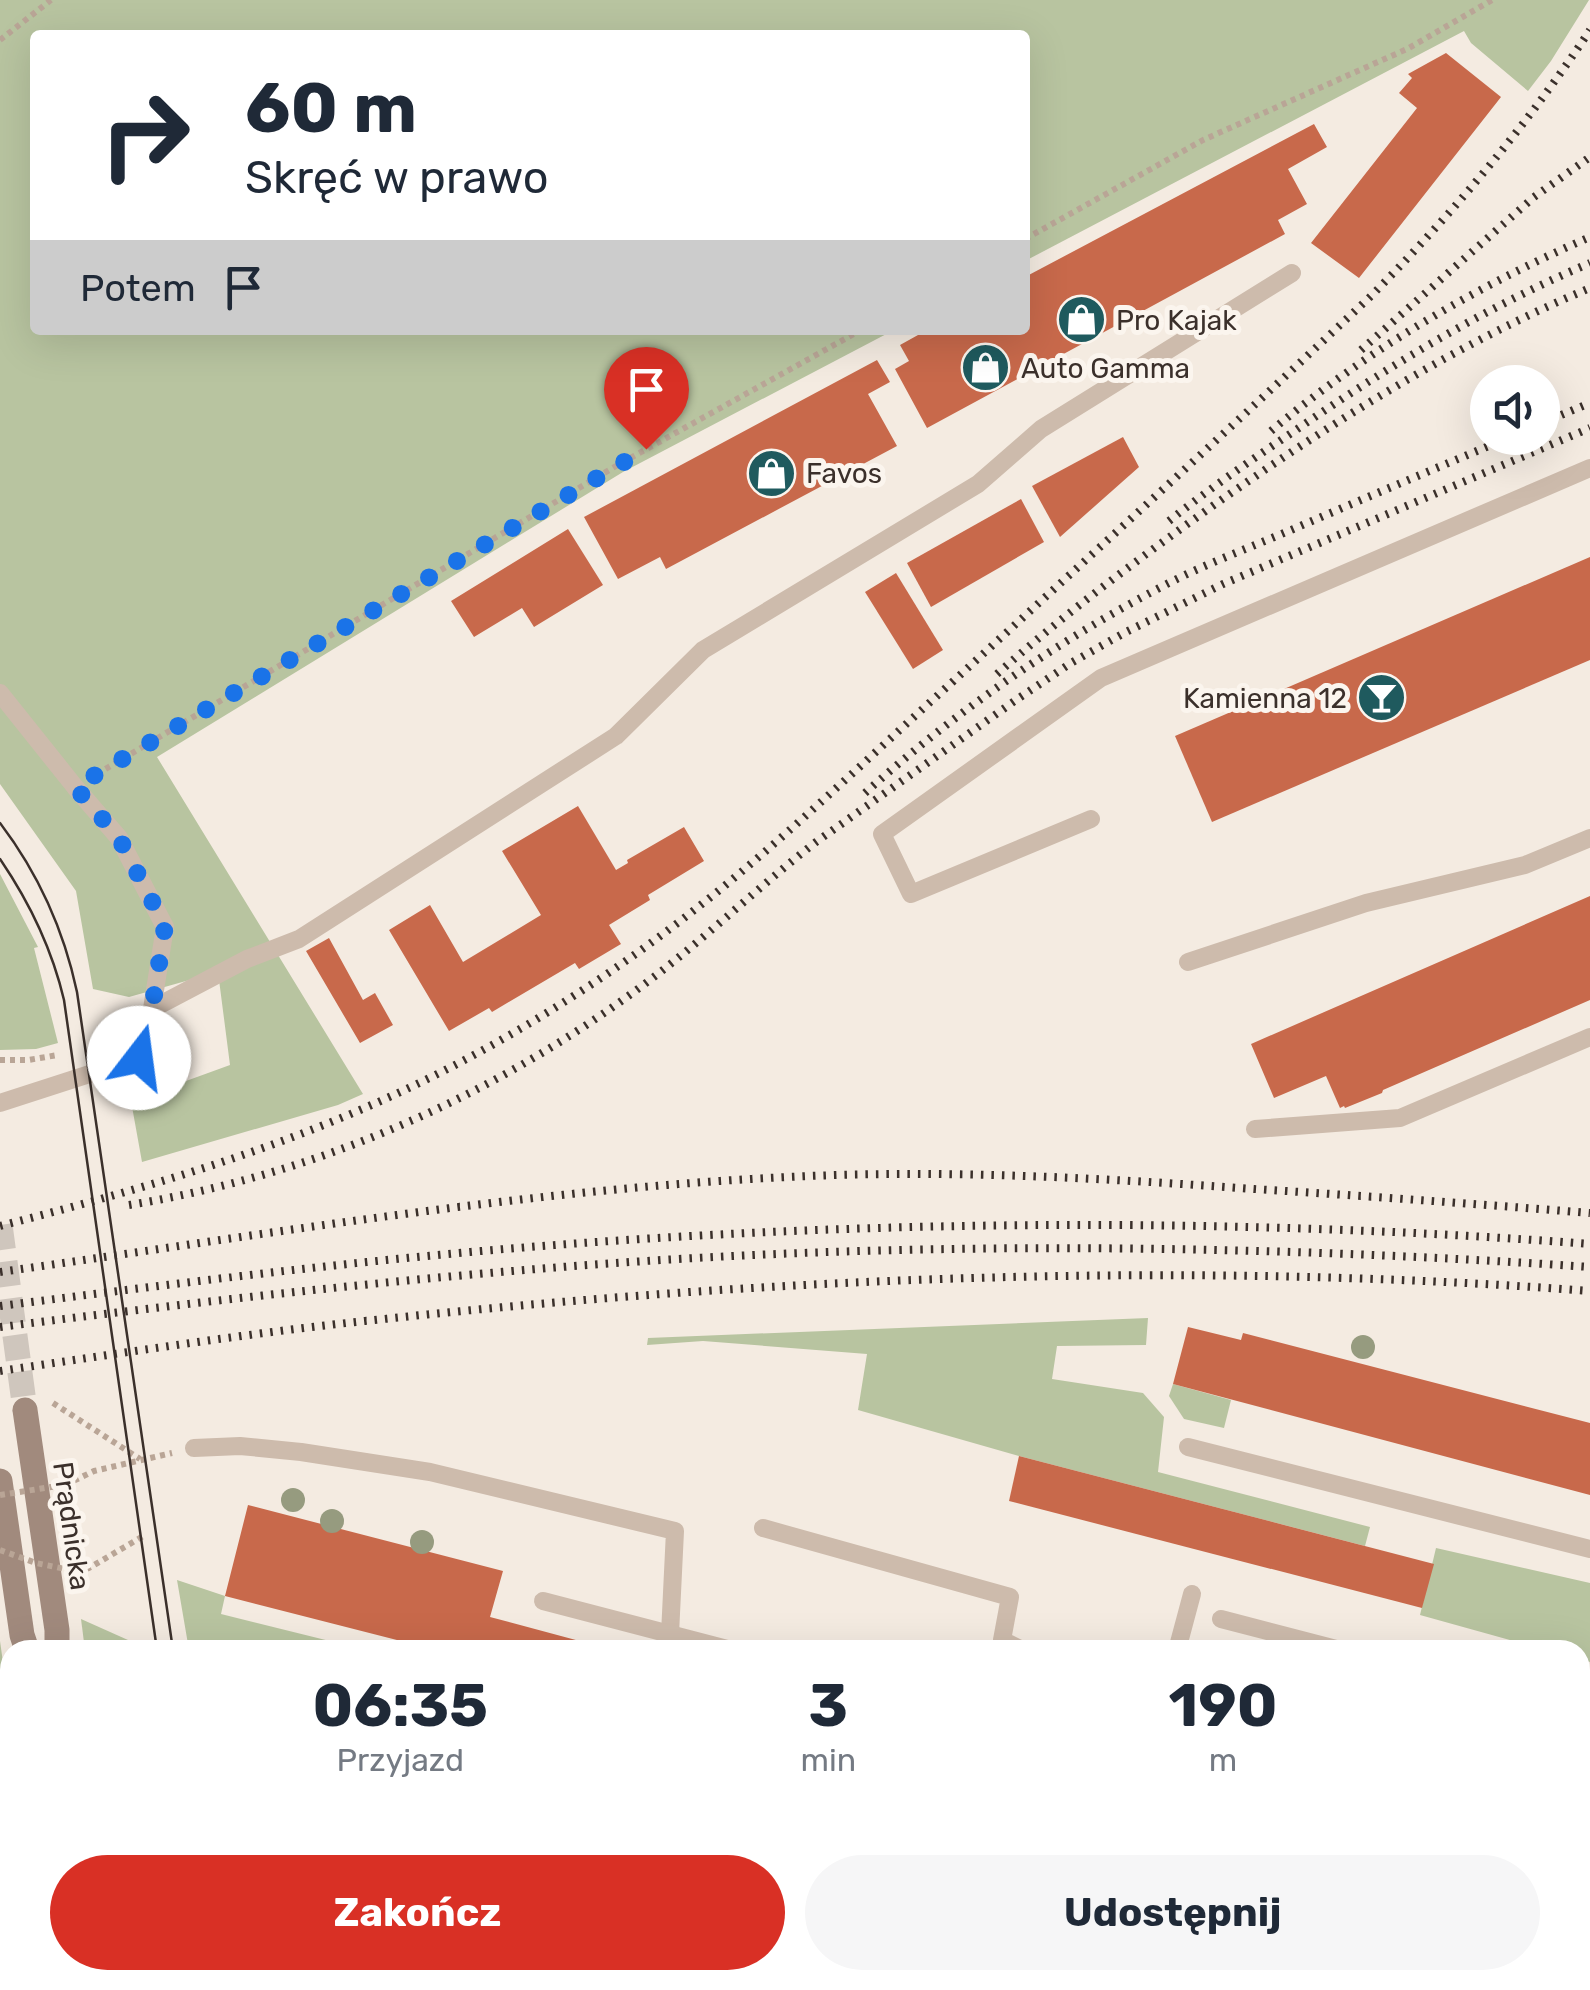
<!DOCTYPE html>
<html lang="pl">
<head>
<meta charset="utf-8">
<style>
	body { margin:0; font-family:Rubik,sans-serif; background:#f6f6f7; color:#1f2937; height:100vh; display:flex; flex-direction:column; font-size:38px; white-space:nowrap }
	* { box-sizing:border-box; margin:0 }
	p { font-size:32px; color:#747a83 }
	.icon { flex:none; width:55px; height:55px; fill:none; stroke:currentColor; stroke-width:2; stroke-linecap:round; stroke-linejoin:round }
	.map { position:relative; flex:1; overflow:hidden }
	.details { position:absolute; left:0px; top:1640px; width:1590px; height:350px; display:flex; flex-direction:column; background:#fff; border-radius:30px 30px 0 0; box-shadow:0 10px 40px #0002 }
	.details>* { flex:none }
	.top-card { position:absolute; left:30px; top:30px; width:1000px; height:305px; border-radius:10px; box-shadow:0 10px 40px #0002; background:#fff; color:#1f2937; overflow:hidden }
	.buttons { position:absolute; left:1470px; top:365px; display:grid; gap:20px }
	.buttons a { display:grid; place-items:center; width:90px; height:90px; border-radius:50%; background:#fff; box-shadow:0 10px 40px #0002; font-size:50px }
	.pin { position:absolute; display:grid; place-items:center; width:85px; height:85px; color:#fff; margin:-102px -42px; border-radius:50% 50% 50% 0; rotate:-45deg; box-shadow:0 0 10px #0007 }
	.pin .icon { rotate:45deg }
	.me { position:absolute; width:110px; margin:-55px; rotate:15deg; stroke-linejoin:round; filter:drop-shadow(0 0 8px #0008) }
	.turn { display:flex; align-items:center; gap:35px; height:210px; padding:0 50px; font-size:45px }
	.turn .icon { width:130px; height:130px; stroke-width:2.5 }
	.turn b { display:block; font-size:70px; line-height:85px }
	.then { display:flex; align-items:center; height:95px; padding:0 50px; background:#0003; gap:20px; font-size:38px }
	.eta { display:flex; justify-content:space-evenly; align-items:center; height:170px; text-align:center }
	.eta b { font-size:60px; font-weight:700; line-height:70px }
	.cta { display:flex; gap:20px; margin-top:auto; padding:20px 50px }
	.cta a { flex:1; height:115px; border-radius:60px; background:#d93025; color:#fff; font-size:40px; font-weight:700; line-height:115px; text-align:center }
	.cta a+a { background:#f6f6f7; color:#1f2937 }
	.map>svg:first-child { display:block }
	.green { fill:#b8c4a0 }
	.building { fill:#c8694b }
	.lines { fill:none; stroke-linecap:round; stroke-linejoin:round }
	.secondary-tunnel { stroke:#cfc6bd; stroke-width:25; stroke-dasharray:25 12; stroke-linecap:butt }
	.path { stroke:#b9a596; stroke-width:6; stroke-dasharray:5 5; stroke-linecap:butt }
	.lane { stroke:#cdbbac; stroke-width:18 }
	.secondary { stroke:#a18a7d; stroke-width:25 }
	.tram { stroke:#3b302b; stroke-width:2.5 }
	.rail { stroke:#3b302b; stroke-width:8; stroke-dasharray:2.5 8; stroke-linecap:butt }
	.path-bridge { stroke:#b9a596; stroke-width:6; stroke-dasharray:5 5; stroke-linecap:butt }
	.tree { fill:#969b7f }
	.route { stroke:#1a73e8; stroke-width:18; stroke-dasharray:0 32.4 }
	.labels { text-anchor:middle; stroke-width:10; stroke-linejoin:round; paint-order:stroke }
	.poi-label { font-size:28px; fill:#3b302b; stroke:#fbf5ee; text-anchor:start }
	.street-label { font-size:28px; fill:#3b302b; stroke:#fbf5ee }
</style>
</head>
<body>
<div class="map">
<svg width="1590" height="1990" viewBox="0 0 1590 1990">
	<rect width="100%" height="100%" fill="#f4ebe1"/>
	<g class="green">
		<polygon points="0,0 1589,0 1551,61 1528,91 1471,43 1464,31 1025,261 1025,35 35,35 35,330 894,330 623,472 157,757 363,1094 338,1105 142,1162 131,1101 230,1065 218,972 129,997 93,989 76,891 0,784"/>
		<polygon points="0,874 38,947 34,948 58,1043 36,1049 0,1050"/>
		<polygon points="1148,1318 1146,1345 1057,1346 1052,1379 1143,1393 1164,1417 1158,1472 1370,1527 1365,1546 1019,1456 858,1410 867,1354 703,1341 647,1345 648,1338"/>
		<polygon points="1173,1384 1231,1400 1224,1428 1184,1419 1169,1396"/>
		<polygon points="1436,1548 1590,1583 1590,1662 1580,1659 1580,1650 1546,1650 1420,1615"/>
		<polygon points="177,1580 225,1596 221,1614 366,1650 189,1650"/>
		<polygon points="81,1619 128,1640 128,1650 85,1650"/>
		<polygon points="0,1641 10,1712 10,1980 49,1980 50,1990 11,1990 0,1930"/>
		<polygon points="228,1980 290,1980 299,1990 231,1990"/>
		<polygon points="349,1980 563,1980 576,1990 360,1990"/>
	</g>
	<g class="building">
		<polygon points="1446,53 1501,97 1359,278 1311,243 1417,108 1399,93 1412,78 1408,74"/>
		<polygon points="1314,124 1327,147 1288,169 1307,204 1278,220 1285,234 927,428 895,369 909,361 900,345 927,330 1025,330 1025,277"/>
		<polygon points="877,360 890,382 868,394 897,446 666,569 660,557 618,579 584,517"/>
		<polygon points="1123,437 1139,467 1060,537 1032,486"/>
		<polygon points="1021,499 1044,542 931,607 907,563"/>
		<polygon points="568,529 603,585 534,627 522,608 474,637 451,601"/>
		<polygon points="1590,557 1590,660 1212,822 1175,736"/>
		<polygon points="896,573 943,650 913,669 865,592"/>
		<polygon points="578,806 616,870 628,863 627,860 684,827 704,861 648,895 650,900 609,925 621,944 579,969 575,963 492,1012 489,1008 449,1031 389,930 430,905 463,962 541,915 502,851"/>
		<polygon points="1590,896 1590,1000 1383,1090 1382,1093 1345,1108 1344,1106 1340,1108 1326,1076 1274,1098 1251,1044"/>
		<polygon points="329,938 363,1000 375,993 393,1025 360,1043 306,951"/>
		<polygon points="1188,1327 1241,1340 1243,1333 1590,1423 1590,1495 1173,1384"/>
		<polygon points="1019,1456 1434,1564 1422,1608 1009,1501"/>
		<polygon points="248,1505 503,1571 490,1617 613,1650 436,1650 225,1596"/>
		<polygon points="1580,1779 1590,1781 1590,1879 1580,1877"/>
		<polygon points="0,1940 2,1940 11,1990 0,1990"/>
		<polygon points="839,1980 1315,1980 1349,1989 873,1990"/>
		<polygon points="1336,1980 1502,1980 1499,1990 1370,1990"/>
	</g>
	<g class="lines">
		<polyline class="secondary-tunnel" points="0,1225 25,1410"/>
		<g class="path">
			<polyline points="0,40 51,0"/>
			<polyline points="1025,239 1203,140 1407,49 1492,0"/>
			<polyline points="97,774 616,466 861,330"/>
			<polyline points="0,1060 28,1060 58,1055"/>
			<polyline points="53,1403 140,1459"/>
			<polyline points="65,1485 94,1471 172,1453"/>
			<polyline points="76,1571 89,1568 145,1535"/>
		</g>
		<g class="lane">
			<polyline points="0,693 75,787 119,838 165,927 152,1009 139,1058 0,1103"/>
			<polyline points="1091,819 911,894 882,834 1101,678 1590,468"/>
			<polyline points="1188,962 1366,903 1525,865 1590,838"/>
			<polyline points="152,1009 247,959 299,939 616,736 703,650 978,484 1041,429 1292,273"/>
			<polyline points="1255,1129 1400,1118 1590,1037"/>
			<polyline points="1188,1447 1590,1549"/>
			<polyline points="194,1448 240,1446 301,1452 430,1472 675,1531 670,1634"/>
			<polyline points="763,1528 1010,1597 1002,1640 1022,1650"/>
			<polyline points="543,1601 731,1650"/>
			<polyline points="1221,1619 1340,1650"/>
			<polyline points="1177,1650 1192,1594"/>
			<polyline points="1580,1711 1590,1714"/>
			<polyline points="1580,1922 1590,1925"/>
			<polyline points="702,1980 735,1990"/>
		</g>
		<g class="secondary">
			<polyline points="25,1410 57,1630 57,1650"/>
			<polyline points="0,1481 22,1635 27,1650"/>
			<polyline points="88,1980 90,1990"/>
		</g>
		<g class="tram">
			<path d="M0,823C38,873 64,931 77,992L173,1650"/>
			<path d="M0,859C30,903 52,949 64,1000L157,1650"/>
			<polyline points="303,1980 313,1990"/>
			<polyline points="333,1980 344,1990"/>
		</g>
		<g class="rail">
			<polyline points="1361,350 1534,197 1590,157"/>
			<polyline points="1542,423 1590,403"/>
			<path d="M1271,431C1367,350 1475,287 1590,237"/>
			<path d="M1169,521C1209,489 1251,460 1293,432C1387,367 1484,308 1590,263"/>
			<path d="M997,674C1068,611 1137,560 1214,505C1332,422 1456,344 1590,288"/>
			<path d="M865,793C955,712 1057,641 1165,585C1205,564 1249,548 1291,530C1363,499 1436,468 1508,438"/>
			<path d="M129,1205C321,1174 505,1092 659,973C713,931 762,884 816,842L1016,700L1071,663L1124,633L1223,584L1590,428"/>
			<path d="M0,1226C170,1182 329,1135 483,1050C572,1001 656,943 734,878C807,817 877,750 948,686C1089,557 1231,428 1371,296C1452,214 1526,127 1590,30"/>
			<path d="M0,1272C278,1233 556,1184 837,1175C976,1171 1115,1179 1254,1189C1366,1196 1478,1204 1590,1213"/>
			<path d="M0,1306C172,1284 344,1262 517,1248C873,1219 1234,1217 1590,1244"/>
			<path d="M0,1327C220,1299 440,1274 661,1260C971,1241 1281,1246 1590,1267"/>
			<path d="M0,1371C122,1353 243,1334 365,1321C771,1277 1182,1260 1590,1291"/>
		</g>
		<g class="path-bridge">
			<polyline points="0,1495 64,1485"/>
			<polyline points="0,1550 36,1563 75,1571"/>
		</g>
	</g>
	<g class="tree">
		<circle cx="1363" cy="1347" r="12"/>
		<circle cx="293" cy="1500" r="12"/>
		<circle cx="332" cy="1521" r="12"/>
		<circle cx="422" cy="1542" r="12"/>
	</g>
	<g class="lines">
		<polyline class="route" points="139,1058 152,1009 165,926 119,838 75,787 646,449"/>
	</g>
	<defs>
		<symbol id="shop-disc" viewBox="-11 -11 22 22"><circle r="9.5" fill="#1f5a5e" stroke="#fbf5ee"/><path d="M-5-2.5h2.3a2.7 3.5 0 0 1 5.4 0H5L5.5 6h-11ZM-1.5-2.5h3a1.5 2.3 0 0 0-3 0Z" fill="#fff"/></symbol>
		<symbol id="bar-disc" viewBox="-11 -11 22 22"><circle r="9.5" fill="#1f5a5e" stroke="#fbf5ee"/><path d="M-6-5H6L.8 .8V4.5H3.5V6h-7V4.5H-.8V.8Z" fill="#fff"/></symbol>
	</defs>
	<g fill-rule="evenodd">
		<use href="#shop-disc" x="1054" y="292" width="55" height="55"/>
		<use href="#shop-disc" x="958" y="340" width="55" height="55"/>
		<use href="#shop-disc" x="744" y="446" width="55" height="55"/>
		<use href="#bar-disc" x="1354" y="670" width="55" height="55"/>
	</g>
	<g class="labels">
		<g class="poi-label">
			<text x="1116" y="330">Pro Kajak</text>
			<text x="1021" y="378">Auto Gamma</text>
			<text x="806" y="483">Favos</text>
			<text x="1347" y="708" text-anchor="end">Kamienna 12</text>
		</g>
		<g class="street-label">
			<text transform="translate(72 1526) rotate(82)" y="10">Prądnicka</text>
		</g>
	</g>
</svg>
<div class="buttons">
<a><svg class="icon" aria-label="sound" viewBox="0 0 24 24"><path d="M4 9h4l5-4v14l-5-4H4zM17 9q2 3 0 6"/></svg></a>
</div>
<div class="pin" style="left:646px;top:449px;background:#d93025"><svg class="icon" aria-label="arrive" viewBox="0 0 24 24"><path d="M6 21V4h12l-3 4 3 4H6"/></svg></div>
<svg class="me" style="left:139px;top:1058px" viewBox="-20 -20 40 40"><circle r="19" fill="#fff"/><path d="M0-13L10 11 0 6-10 11z" fill="#1a73e8"/></svg>
<div class="top-card">
<div class="turn"><svg class="icon" aria-label="right" viewBox="0 0 24 24"><path d="M7 20v-9h11M14 6l5 5-5 5"/></svg><div><b>60 m</b>Skręć w prawo</div></div>
<div class="then">Potem<svg class="icon" aria-label="arrive" viewBox="0 0 24 24"><path d="M6 21V4h12l-3 4 3 4H6"/></svg></div>
</div>
<section class="details">
<div class="eta">
<div><b>06:35</b><p>Przyjazd</p></div>
<div><b>3</b><p>min</p></div>
<div><b>190</b><p>m</p></div>
</div>
<div class="cta"><a>Zakończ</a><a>Udostępnij</a></div>
</section>
</div>
</body>
</html>
